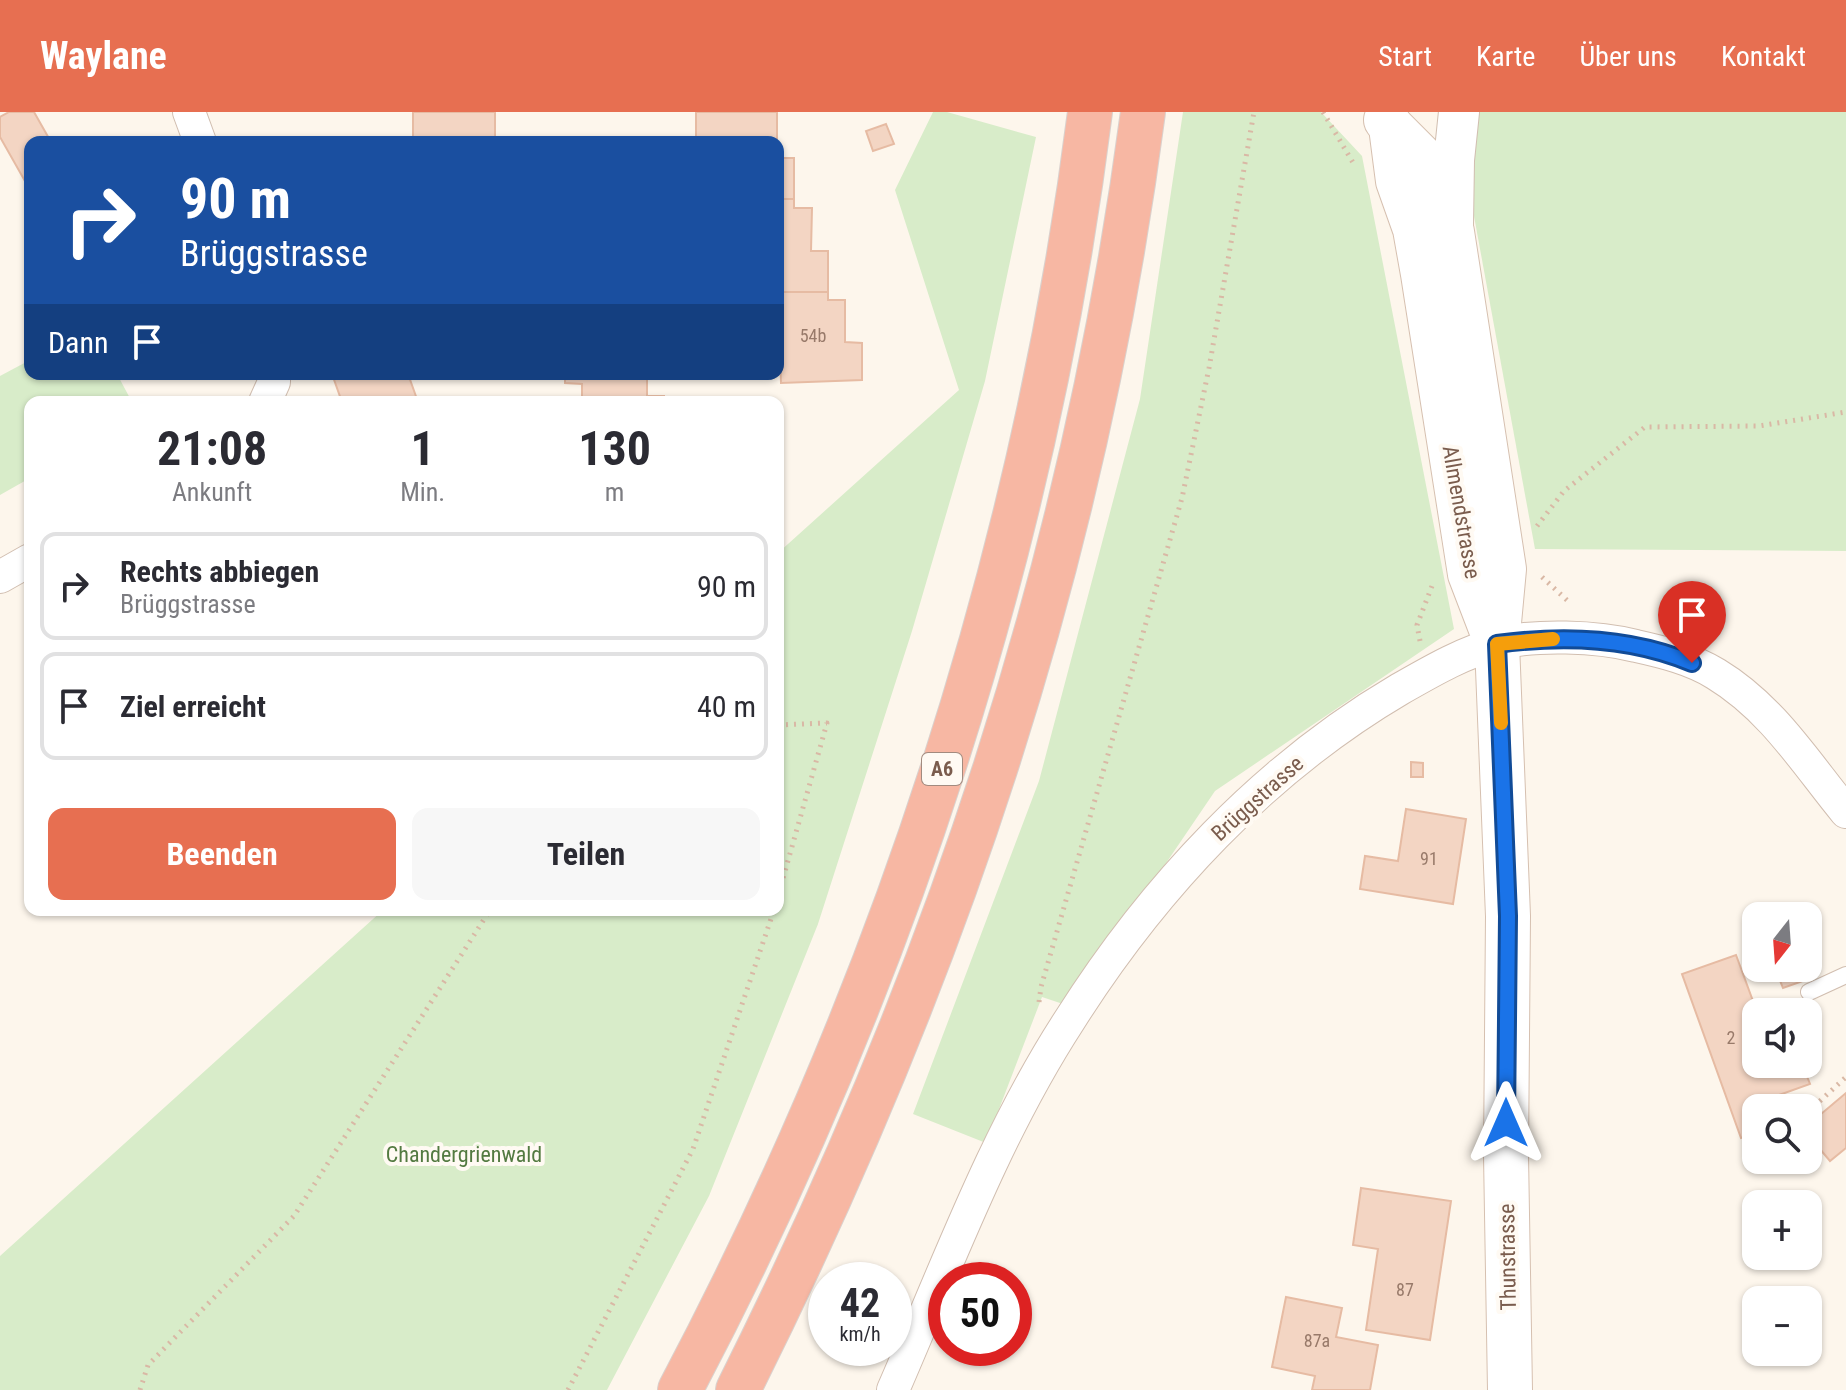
<!DOCTYPE html>
<html lang="de">
<head>
<meta charset="utf-8">
<style>
	body { margin:0; font-family:"Roboto Condensed",sans-serif; background:#f7f7f7; color:#2b2b33; height:100vh; display:flex; flex-direction:column; font-size:30px; white-space:nowrap }
	* { box-sizing:border-box; margin:0 }
	p { font-size:26px; color:#7c7c81 }
	.icon { flex:none; width:44px; height:44px; fill:none; stroke:currentColor; stroke-width:2; stroke-linecap:round; stroke-linejoin:round }
	.map { position:relative; flex:1; overflow:hidden }
	.panel { position:absolute; left:24px; top:284px; width:760px; height:520px; display:flex; flex-direction:column; background:#fff; border-radius:16px; box-shadow:0 2px 6px #0004 }
	.panel>* { flex:none }
	.guide { position:absolute; left:24px; top:24px; width:760px; height:244px; border-radius:16px; box-shadow:0 2px 6px #0004; background:#1a4fa0; color:#fff; overflow:hidden }
	.needle { width:52px; rotate:197deg }
	.controls { position:absolute; left:1742px; top:790px; display:grid; gap:16px }
	.controls a { display:grid; place-items:center; width:80px; height:80px; border-radius:16px; background:#fff; box-shadow:0 2px 6px #0004; font-size:40px }
	.speed { position:absolute; left:808px; top:1150px; display:flex; gap:16px; font-size:40px; font-weight:700; text-align:center }
	.speed>* { display:grid; place-content:center; width:104px; height:104px; border-radius:50%; background:#fff; box-shadow:0 2px 6px #0004; line-height:1 }
	.speed small { font-size:20px; font-weight:400 }
	.speed .limit { border:12px solid #d22; background:#fff; color:#111 }
	.pin { position:absolute; display:grid; place-items:center; width:68px; height:68px; color:#fff; margin:-82px -34px; border-radius:50% 50% 50% 0; rotate:-45deg; box-shadow:0 0 8px #0007 }
	.pin .icon { rotate:45deg }
	.me { position:absolute; width:88px; margin:-44px; rotate:0deg; stroke-linejoin:round; filter:drop-shadow(0 0 6px #0008) }
	.turn { display:flex; align-items:center; gap:28px; height:168px; padding:0 24px; font-size:36px }
	.turn .icon { width:104px; height:104px; stroke-width:2.5 }
	.turn b { display:block; font-size:56px; line-height:68px }
	.then { display:flex; align-items:center; height:76px; padding:0 24px; background:#0003; gap:16px; font-size:30px }
	.eta { display:flex; justify-content:space-evenly; align-items:center; height:136px; text-align:center }
	.eta b { font-size:48px; font-weight:700; line-height:56px }
	.action { display:flex; gap:16px; margin-top:auto; padding:16px 24px }
	.action a { flex:1; height:92px; border-radius:16px; background:#e76f51; color:#fff; font-size:32px; font-weight:700; line-height:92px; text-align:center }
	.action a+a { background:#f7f7f7; color:#2b2b33 }
	ul { padding:0; list-style:none }
	li { display:flex; align-items:center; gap:24px; height:108px; margin:0 16px 12px; padding:0 8px; border:4px solid #e1e1e2; border-radius:16px }
	li div { flex:1 }
	li b { display:block; font-size:30px }
	li em { font-style:normal }
	header { display:flex; align-items:center; gap:48px; box-sizing:border-box; height:112px; padding:0 40px; background:#e76f51; color:#fff }
	header strong { font-size:38px }
	nav { display:flex; gap:44px; margin-inline-start:auto; font-size:28px }
	.map>svg:first-child { display:block }
	.green { fill:#d8ecc9 }
	.building { fill:#f3d5c3; stroke:#e6bba3; stroke-width:2 }
	.lines { fill:none; stroke-linecap:round; stroke-linejoin:round }
	.service-casing { stroke:#d1beb0; stroke-width:18 }
	.minor-casing { stroke:#d1beb0; stroke-width:34 }
	.tertiary-casing { stroke:#d1beb0; stroke-width:42 }
	.secondary-casing { stroke:#d6c0b0; stroke-width:46 }
	.motorway-casing { stroke:#dad1cd; stroke-width:46 }
	.path { stroke:#d9b8a5; stroke-width:5; stroke-dasharray:2 6; stroke-linecap:butt }
	.service { stroke:#fff; stroke-width:16 }
	.minor { stroke:#fff; stroke-width:32 }
	.tertiary { stroke:#fff; stroke-width:40 }
	.secondary { stroke:#fff; stroke-width:44 }
	.motorway { stroke:#f7b7a3; stroke-width:44 }
	.route-casing { stroke:#114b97; stroke-width:20 }
	.route { stroke:#1a73e8; stroke-width:14 }
	.slow { stroke:#f59e0b; stroke-width:14 }
	.labels { text-anchor:middle; stroke-width:8; stroke-linejoin:round; paint-order:stroke }
	.number-label { font-size:18px; fill:#987a6a }
	.shield { fill:#fffaf3; stroke:#a28b7f; stroke-width:2 }
	.shield-label { font-size:20px; font-weight:bold; fill:#7a5c4d }
	.street-label { font-size:22px; fill:#7a5c4d; stroke:#fffaf3 }
	.park-label { font-size:22px; fill:#537a41; stroke:#fffaf3 }
</style>
</head>
<body>
<header>
<strong>Waylane</strong>
<nav><a>Start</a><a>Karte</a><a>Über uns</a><a>Kontakt</a></nav>
</header>
<div class="map">
<svg width="1846" height="1278" viewBox="0 0 1846 1278">
	<rect width="100%" height="100%" fill="#fdf6ec"/>
	<g class="green">
		<polygon points="933,0 947,0 1036,25 985,269 912,519 818,812 709,1084 607,1278 0,1278 0,1144 383,798 778,798 778,441 959,278 895,78"/>
		<polygon points="1183,0 1321,0 1362,44 1454,517 1215,679 1069,894 1042,885 986,1031 913,1002 1039,669 1140,287"/>
		<polygon points="1475,0 1846,0 1846,439 1535,437 1465,55"/>
		<polygon points="30,248 30,262 117,262 132,290 30,290 30,366 0,383 0,264"/>
	</g>
	<g class="building">
		<polygon points="9,0 34,0 51,30 30,30 30,78 0,25 0,5"/>
		<polygon points="413,0 495,0 495,25 413,28"/>
		<rect x="696" y="0" width="81" height="30"/>
		<polygon points="886,12 894,32 873,39 866,19"/>
		<rect x="778" y="46" width="16" height="41"/>
		<polygon points="778,87 794,87 794,96 812,96 811,139 828,139 828,180 778,180"/>
		<polygon points="778,180 828,180 828,188 845,188 845,230 862,231 862,268 781,271"/>
		<polygon points="332,262 408,262 418,290 342,290"/>
		<polygon points="565,262 647,262 647,284 664,284 664,290 582,290 582,272 565,271"/>
		<polygon points="1411,650 1423,651 1423,665 1411,665"/>
		<polygon points="1406,697 1466,707 1453,792 1360,777 1365,744 1398,749"/>
		<polygon points="1736,843 1757,900 1756,952 1802,952 1810,972 1779,983 1783,996 1756,996 1756,1021 1741,1026 1682,862"/>
		<polygon points="1792,856 1798,856 1803,869 1783,876 1777,861"/>
		<polygon points="1793,889 1797,900 1760,900"/>
		<polygon points="1846,981 1846,1036 1830,1049 1808,1023 1808,1013"/>
		<polygon points="1361,1076 1451,1089 1430,1228 1366,1218 1378,1137 1353,1133"/>
		<polygon points="1286,1185 1342,1196 1336,1225 1378,1233 1370,1278 1312,1278 1315,1264 1272,1255"/>
	</g>
	<g class="lines">
		<defs>
			<polyline id="service" points="1809,880 1846,863"/>
			<g id="minor">
				<polyline points="189,0 200,30"/>
				<polyline points="265,290 274,270 274,262"/>
				<polyline points="0,465 30,448"/>
				<path d="M893,1278C947,1154 995,1023 1069,909C1153,776 1264,657 1400,577C1430,560 1462,541 1496,532C1535,522 1597,524 1636,534C1663,540 1692,547 1716,562C1772,596 1805,650 1846,700"/>
			</g>
			<polyline id="tertiary" points="1453,112 1454,48 1459,0"/>
			<g id="secondary">
				<polyline points="1386,8 1391,15 1398,69 1415,117 1423,162 1470,462 1493,522"/>
				<polyline points="1391,15 1430,54 1452,120 1504,457 1497,532 1508,804 1506,1043 1510,1278"/>
			</g>
			<g id="motorway">
				<path d="M680,1278C890,881 1034,445 1090,0"/>
				<path d="M738,1278C944,867 1083,457 1143,0"/>
			</g>
		</defs>
		<use href="#service" class="service-casing"/>
		<use href="#minor" class="minor-casing"/>
		<use href="#tertiary" class="tertiary-casing"/>
		<use href="#secondary" class="secondary-casing"/>
		<use href="#motorway" class="motorway-casing"/>
		<g class="path">
			<polyline points="1323,0 1355,54"/>
			<polyline points="1537,414 1564,379 1645,315 1759,314 1846,300"/>
			<polyline points="1542,465 1570,491"/>
			<polyline points="1420,529 1417,513 1432,474"/>
			<polyline points="778,613 827,611 778,784"/>
			<polyline points="1039,890 1041,875 1182,386 1209,256 1254,0"/>
			<polyline points="1808,1000 1846,965"/>
			<polyline points="140,1278 148,1253 294,1104 490,798"/>
			<polyline points="568,1278 693,1037 774,798"/>
		</g>
		<use href="#service" class="service"/>
		<use href="#minor" class="minor"/>
		<use href="#tertiary" class="tertiary"/>
		<use href="#secondary" class="secondary"/>
		<use href="#motorway" class="motorway"/>
	</g>
	<g class="lines">
		<defs>
			<path id="route" d="M1506,1011L1508,804L1497,532C1563,523 1630,525 1692,551"/>
		</defs>
		<use href="#route" class="route-casing"/>
		<use href="#route" class="route"/>
		<polyline class="slow" points="1501,611 1497,532 1553,527"/>
	</g>
	<g class="labels">
		<g class="number-label">
			<text x="813" y="230">54b</text>
			<text x="1429" y="753">91</text>
			<text x="1731" y="932">2</text>
			<text x="1405" y="1184">87</text>
			<text x="1317" y="1235">87a</text>
		</g>
		<rect class="shield" x="922" y="641" width="40" height="32" rx="6"/>
		<g class="shield-label">
			<text x="942" y="664">A6</text>
		</g>
		<g class="street-label">
			<text transform="translate(1462 400) rotate(80)" y="8">Allmendstrasse</text>
			<text transform="translate(1257 686) rotate(-42)" y="8">Brüggstrasse</text>
			<text transform="translate(1507 1145) rotate(-91)" y="8">Thunstrasse</text>
		</g>
		<g class="park-label">
			<text x="464" y="1050">Chandergrienwald</text>
		</g>
	</g>
</svg>
<div class="controls">
<a><svg class="needle" viewBox="-14 -14 28 28"><path d="M0-13l5 13h-10z" fill="#e53935"/><path d="M0 13l5-13h-10z" fill="#7c7c81"/></svg></a>
<a><svg class="icon" aria-label="sound" viewBox="0 0 24 24"><path d="M4 9h4l5-4v14l-5-4H4zM17 9q2 3 0 6"/></svg></a>
<a><svg class="icon" aria-label="search" viewBox="0 0 24 24"><circle cx="10" cy="10" r="6"/><path d="M15 15l6 6"/></svg></a>
<a>+</a>
<a>−</a>
</div>
<div class="speed"><div>42<small>km/h</small></div><div class="limit">50</div></div>
<div class="pin" style="left:1692px;top:551px;background:#d93025"><svg class="icon" aria-label="arrive" viewBox="0 0 24 24"><path d="M6 21V4h12l-3 4 3 4H6"/></svg></div>
<svg class="me" style="left:1506px;top:1011px" viewBox="-20 -20 40 40"><path d="M0-17L14 15 0 8-14 15z" fill="#1a73e8" stroke="#fff" stroke-width="4"/></svg>
<div class="guide">
<div class="turn"><svg class="icon" aria-label="right" viewBox="0 0 24 24"><path d="M7 20v-9h11M14 6l5 5-5 5"/></svg><div><b>90 m</b>Brüggstrasse</div></div>
<div class="then">Dann<svg class="icon" aria-label="arrive" viewBox="0 0 24 24"><path d="M6 21V4h12l-3 4 3 4H6"/></svg></div>
</div>
<section class="panel">
<div class="eta">
<div><b>21:08</b><p>Ankunft</p></div>
<div><b>1</b><p>Min.</p></div>
<div><b>130</b><p>m</p></div>
</div>
<ul>
<li><svg class="icon" aria-label="right" viewBox="0 0 24 24"><path d="M7 20v-9h11M14 6l5 5-5 5"/></svg><div><b>Rechts abbiegen</b><p>Brüggstrasse</p></div><em>90 m</em></li>
<li><svg class="icon" aria-label="arrive" viewBox="0 0 24 24"><path d="M6 21V4h12l-3 4 3 4H6"/></svg><div><b>Ziel erreicht</b></div><em>40 m</em></li>
</ul>
<div class="action"><a>Beenden</a><a>Teilen</a></div>
</section>
</div>
</body>
</html>
